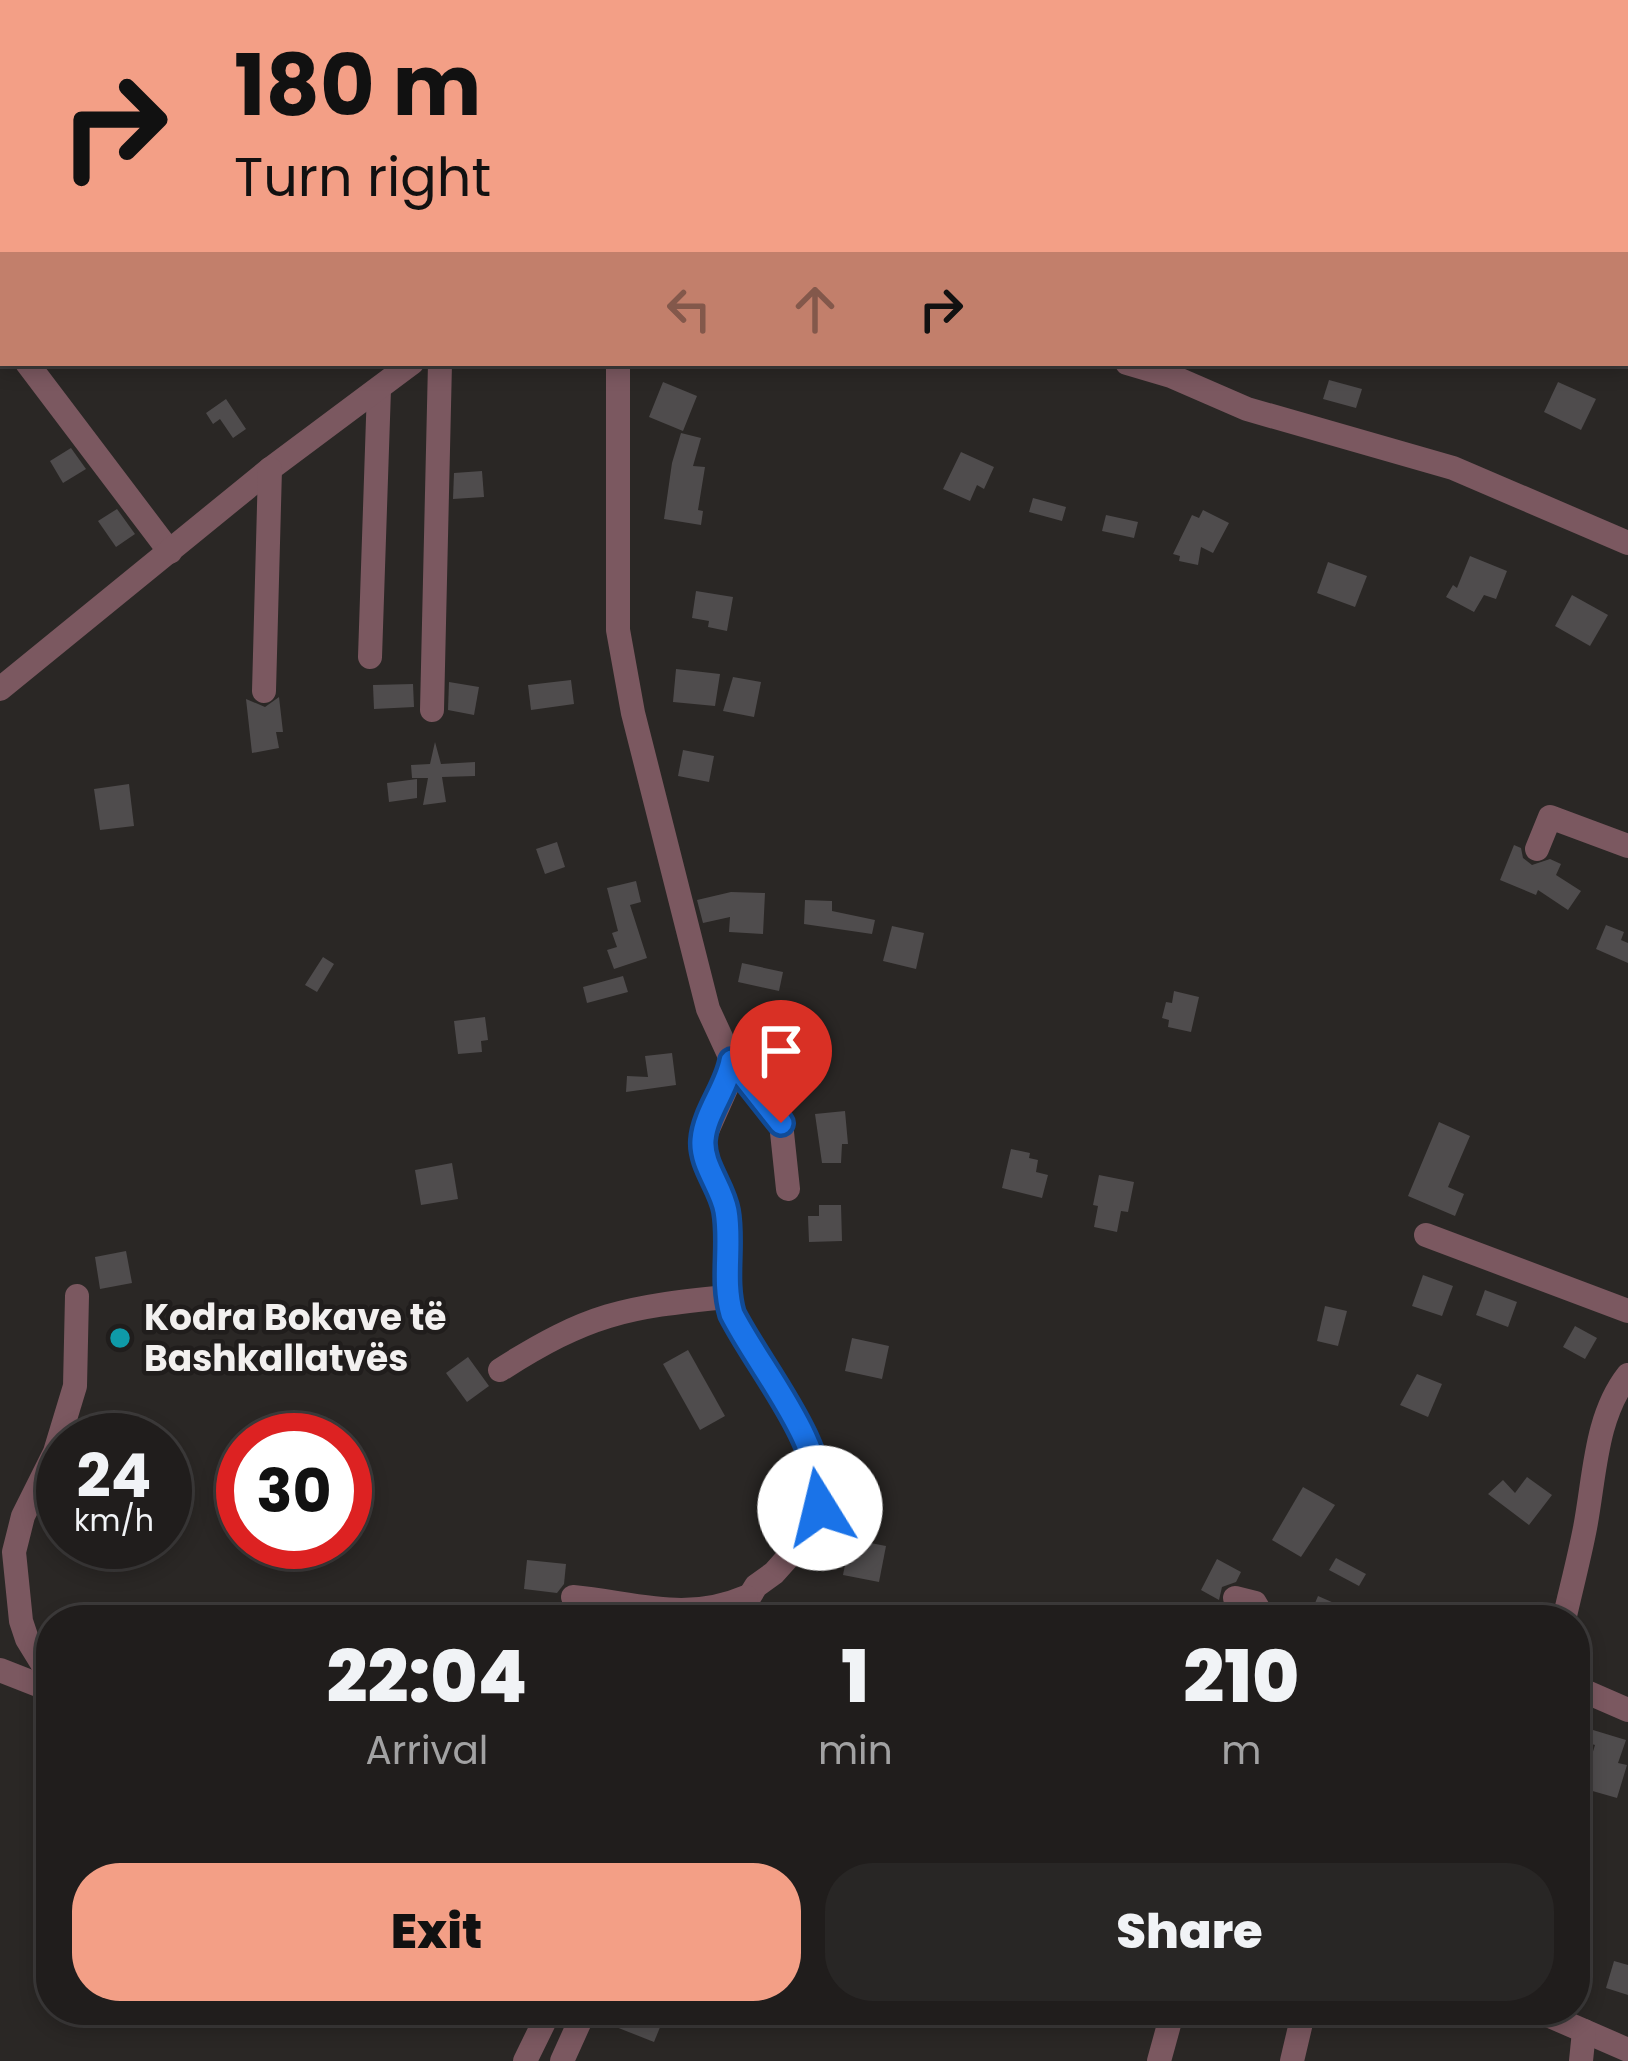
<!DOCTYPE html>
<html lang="en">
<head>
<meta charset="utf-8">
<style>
	body { margin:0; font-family:Poppins,sans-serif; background:#282625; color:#f1f3f6; height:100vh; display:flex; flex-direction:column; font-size:45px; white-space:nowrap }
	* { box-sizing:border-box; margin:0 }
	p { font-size:39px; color:#a2a2a3 }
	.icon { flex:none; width:66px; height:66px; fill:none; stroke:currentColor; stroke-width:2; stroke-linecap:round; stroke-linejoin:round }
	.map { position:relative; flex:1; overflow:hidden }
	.side { position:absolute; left:36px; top:1605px; width:1554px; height:420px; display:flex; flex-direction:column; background:#201d1c; border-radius:48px; box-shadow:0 6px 18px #0003,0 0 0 3px #3d3b3b }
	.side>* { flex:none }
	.banner { position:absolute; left:0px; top:0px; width:1629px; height:366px; box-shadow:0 6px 18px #0003,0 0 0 3px #3d3b3b; background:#f39f86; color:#111; overflow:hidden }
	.speed { position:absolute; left:36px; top:1413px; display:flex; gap:24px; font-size:60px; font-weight:700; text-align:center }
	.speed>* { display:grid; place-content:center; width:156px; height:156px; border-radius:50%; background:#201d1c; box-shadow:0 6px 18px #0003,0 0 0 3px #3d3b3b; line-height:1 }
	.speed small { font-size:30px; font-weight:400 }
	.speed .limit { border:18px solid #d22; background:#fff; color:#111 }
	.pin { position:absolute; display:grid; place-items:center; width:102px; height:102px; color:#fff; margin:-123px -51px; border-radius:50% 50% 50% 0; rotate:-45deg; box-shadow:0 0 12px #0007 }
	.pin .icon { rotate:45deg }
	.me { position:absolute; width:132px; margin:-66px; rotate:351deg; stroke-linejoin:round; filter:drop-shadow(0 0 9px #0008) }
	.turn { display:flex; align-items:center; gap:42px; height:252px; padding:0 36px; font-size:54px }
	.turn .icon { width:156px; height:156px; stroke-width:2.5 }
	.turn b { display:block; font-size:84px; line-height:102px }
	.lanes { display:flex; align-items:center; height:114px; padding:0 36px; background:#0003; justify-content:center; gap:60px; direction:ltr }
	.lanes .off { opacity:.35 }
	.eta { display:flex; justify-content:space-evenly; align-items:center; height:204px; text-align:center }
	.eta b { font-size:72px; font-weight:800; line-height:84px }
	.action { display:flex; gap:24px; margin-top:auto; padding:24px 36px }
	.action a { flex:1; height:138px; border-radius:48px; background:#f39f86; color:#111; font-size:48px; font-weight:800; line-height:138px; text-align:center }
	.action a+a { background:#282625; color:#f1f3f6 }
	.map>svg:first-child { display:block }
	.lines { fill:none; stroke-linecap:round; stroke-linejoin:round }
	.canal { stroke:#2a7c91; stroke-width:18 }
	.building { fill:#4f4c4d }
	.minor { stroke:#7b5860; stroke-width:24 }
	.route-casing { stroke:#114b97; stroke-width:30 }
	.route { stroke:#1a73e8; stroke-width:21 }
	.culture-dot { fill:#0f9aa8; stroke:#201d1c; stroke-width:4.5 }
	.labels { text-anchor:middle; stroke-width:9; stroke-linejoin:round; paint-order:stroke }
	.poi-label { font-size:36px; font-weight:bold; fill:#f2f0ef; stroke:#201d1c; text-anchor:start }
</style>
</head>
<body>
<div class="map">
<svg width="1628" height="2061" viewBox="0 0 1628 2061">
	<rect width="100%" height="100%" fill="#2a2725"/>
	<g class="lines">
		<g class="canal">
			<polyline points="481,3 488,0"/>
			<polyline points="0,202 3,200"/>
		</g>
	</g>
	<g class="building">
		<polygon points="1329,380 1362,389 1356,408 1323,399"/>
		<polygon points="663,382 697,396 683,431 649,417"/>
		<polygon points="1558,382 1596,399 1581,430 1544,412"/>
		<polygon points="226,399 246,429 233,438 220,419 213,424 206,413"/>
		<polygon points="681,433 701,438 693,466 705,467 698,510 703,511 701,525 664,519 672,463"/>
		<polygon points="71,448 86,469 63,483 50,461"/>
		<polygon points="961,452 994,467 984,489 977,485 970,501 943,489"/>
		<polygon points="482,471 484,497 453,499 454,473"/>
		<polygon points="1033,498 1066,507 1062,521 1029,512"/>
		<polygon points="117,509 135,534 116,547 98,521"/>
		<polygon points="1203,510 1229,523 1213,553 1201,547 1198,565 1179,561 1180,556 1173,554 1192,515 1199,518"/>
		<polygon points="1106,515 1138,522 1134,538 1102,531"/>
		<polygon points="1470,556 1507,571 1496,599 1484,595 1474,612 1446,597 1453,585 1457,588"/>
		<polygon points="1328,562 1367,576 1355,607 1317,593"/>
		<polygon points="696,591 733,597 727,631 708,627 709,621 692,618"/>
		<polygon points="1572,595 1608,615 1590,646 1555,626"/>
		<polygon points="676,669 720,674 715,706 673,702"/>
		<polygon points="733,677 761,682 754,717 723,711"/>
		<polygon points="571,680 574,704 531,710 528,685"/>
		<polygon points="449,682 479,687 474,715 448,710"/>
		<polygon points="413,684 414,707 374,709 373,685"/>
		<polygon points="279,697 283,732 276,732 279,748 252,753 246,699 265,707"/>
		<polygon points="435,742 441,764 475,762 475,776 442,777 446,802 423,805 428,778 412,778 411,765 430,764"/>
		<polygon points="683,750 714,756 709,782 678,776"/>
		<polygon points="417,779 417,798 389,802 387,783"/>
		<polygon points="129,784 134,826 100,830 94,789"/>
		<polygon points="557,842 565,867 545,874 536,849"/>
		<polygon points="1514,845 1521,848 1523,858 1532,865 1550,859 1561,864 1556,875 1581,891 1568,910 1538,890 1536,895 1500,880"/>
		<polygon points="636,881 641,902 630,905 647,958 614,969 607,950 617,947 612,933 618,931 607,888"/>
		<polygon points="731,892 765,893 763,934 729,932 730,917 703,923 697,900"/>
		<polygon points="805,900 832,901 832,911 875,920 872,934 804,924"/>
		<polygon points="1606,925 1624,932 1621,940 1628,943 1628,963 1596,949"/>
		<polygon points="892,926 924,933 916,969 883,961"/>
		<polygon points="323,957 334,964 317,992 305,985"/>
		<polygon points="742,963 783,972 779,991 738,982"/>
		<polygon points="623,976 628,992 587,1003 583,987"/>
		<polygon points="1174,991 1199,997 1191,1032 1168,1027 1169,1020 1162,1018 1166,1002 1172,1003"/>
		<polygon points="485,1017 488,1040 481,1041 482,1052 458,1054 454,1021"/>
		<polygon points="672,1053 676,1085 626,1092 627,1076 648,1077 645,1056"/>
		<polygon points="845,1111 848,1144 842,1144 841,1163 822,1163 815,1114"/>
		<polygon points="1439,1122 1470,1136 1448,1187 1464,1194 1455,1216 1408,1196"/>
		<polygon points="1011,1149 1030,1153 1029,1158 1038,1160 1036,1172 1048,1175 1042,1198 1002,1188"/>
		<polygon points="452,1163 458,1199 421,1205 415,1170"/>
		<polygon points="1099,1175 1134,1182 1128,1212 1121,1211 1117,1232 1094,1227 1098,1206 1093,1205"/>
		<polygon points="819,1205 841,1205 842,1241 809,1242 808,1216 819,1216"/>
		<polygon points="126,1251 132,1283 100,1289 95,1257"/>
		<polygon points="1423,1275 1453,1286 1442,1316 1412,1306"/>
		<polygon points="1485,1290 1517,1302 1508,1327 1476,1315"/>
		<polygon points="1325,1306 1347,1311 1338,1346 1317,1341"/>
		<polygon points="1575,1326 1597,1338 1585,1359 1563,1347"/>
		<polygon points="852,1338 889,1346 882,1379 845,1371"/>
		<polygon points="688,1350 725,1416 700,1430 663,1364"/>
		<polygon points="468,1357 489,1386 467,1402 446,1373"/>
		<polygon points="1417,1374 1442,1384 1428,1417 1400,1405"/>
		<polygon points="1527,1477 1552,1495 1529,1525 1488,1494 1503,1480 1515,1493"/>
		<polygon points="1303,1487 1335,1505 1301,1557 1272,1540"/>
		<polygon points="850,1539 886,1546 879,1582 843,1575"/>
		<polygon points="1336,1558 1366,1574 1359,1586 1329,1570"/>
		<polygon points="1217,1559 1241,1572 1236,1582 1222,1587 1219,1600 1201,1590"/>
		<polygon points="527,1560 566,1564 564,1584 557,1593 524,1589"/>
		<polygon points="1318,1596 1373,1620 1308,1620"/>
		<polygon points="1593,1730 1626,1740 1618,1763 1627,1765 1617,1798 1582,1788 1595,1745 1588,1743"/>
		<polygon points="1614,1961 1628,1965 1628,1995 1606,1988"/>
		<polygon points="622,2010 667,2010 654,2042 616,2027"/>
	</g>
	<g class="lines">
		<g class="minor">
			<polyline points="628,3 630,0"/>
			<polyline points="1574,3 1574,0"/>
			<polyline points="27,363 170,552"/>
			<polyline points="618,363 618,630 633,713 708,1009 732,1061 728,1084 703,1140 707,1162 727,1212 727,1297 740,1329 816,1458 822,1488 820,1508 799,1545 774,1573 756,1586 735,1620"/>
			<polyline points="1127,363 1171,376 1247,409 1453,468 1628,543"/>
			<polyline points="370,657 379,389"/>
			<polyline points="0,689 270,469 412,363"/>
			<polyline points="264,691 270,469"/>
			<polyline points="432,710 440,363"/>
			<polyline points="1537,849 1550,817 1628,846"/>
			<polyline points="732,1061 781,1123 788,1189"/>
			<polyline points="1426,1235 1628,1311"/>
			<path d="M500,1370C588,1314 624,1307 727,1297"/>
			<path d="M573,1597C635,1603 686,1623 746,1597"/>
			<polyline points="1235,1598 1255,1603 1265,1620"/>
			<path d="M1564,1620C1571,1589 1579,1559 1585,1528C1595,1476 1595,1417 1628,1375"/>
			<polyline points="0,1670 51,1690"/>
			<polyline points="51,1678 27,1639 21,1621 14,1552 23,1516 55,1452 75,1386 77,1296"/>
			<polyline points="1575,1687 1628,1710"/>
			<polyline points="1536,2010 1628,2050"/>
			<polyline points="525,2061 550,2010"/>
			<polyline points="562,2061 585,2010"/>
			<polyline points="1159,2061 1173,2010"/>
			<polyline points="1292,2061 1304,2010"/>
			<polyline points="1581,2061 1584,2031"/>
		</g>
	</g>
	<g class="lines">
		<defs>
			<path id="route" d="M781,1123L732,1061C727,1088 705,1113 703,1140C701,1165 722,1187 726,1211C732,1245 722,1280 732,1314C761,1371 826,1444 820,1508"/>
		</defs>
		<use href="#route" class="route-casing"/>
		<use href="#route" class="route"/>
	</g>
	<circle class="culture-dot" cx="120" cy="1338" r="12"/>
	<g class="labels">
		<g class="poi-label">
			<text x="144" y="1330">Kodra Bokave të<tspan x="144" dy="41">Bashkallatvës</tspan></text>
		</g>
	</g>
</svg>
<div class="speed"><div>24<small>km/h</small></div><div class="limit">30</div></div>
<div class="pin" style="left:781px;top:1123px;background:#d93025"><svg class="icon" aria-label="arrive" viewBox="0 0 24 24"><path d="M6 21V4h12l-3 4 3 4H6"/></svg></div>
<svg class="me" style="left:820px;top:1508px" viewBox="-20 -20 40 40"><circle r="19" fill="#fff"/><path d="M0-13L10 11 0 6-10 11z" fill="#1a73e8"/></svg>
<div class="banner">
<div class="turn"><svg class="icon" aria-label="right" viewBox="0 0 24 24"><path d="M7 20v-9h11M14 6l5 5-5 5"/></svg><div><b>180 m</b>Turn right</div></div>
<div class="lanes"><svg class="icon off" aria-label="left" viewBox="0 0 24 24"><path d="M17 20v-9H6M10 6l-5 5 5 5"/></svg><svg class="icon off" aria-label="ahead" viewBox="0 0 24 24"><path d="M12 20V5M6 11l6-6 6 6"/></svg><svg class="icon" aria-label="right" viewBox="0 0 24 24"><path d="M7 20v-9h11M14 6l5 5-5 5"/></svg></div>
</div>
<section class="side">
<div class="eta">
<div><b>22:04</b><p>Arrival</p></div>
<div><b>1</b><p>min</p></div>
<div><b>210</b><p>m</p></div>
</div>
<div class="action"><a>Exit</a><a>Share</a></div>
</section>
</div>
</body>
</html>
